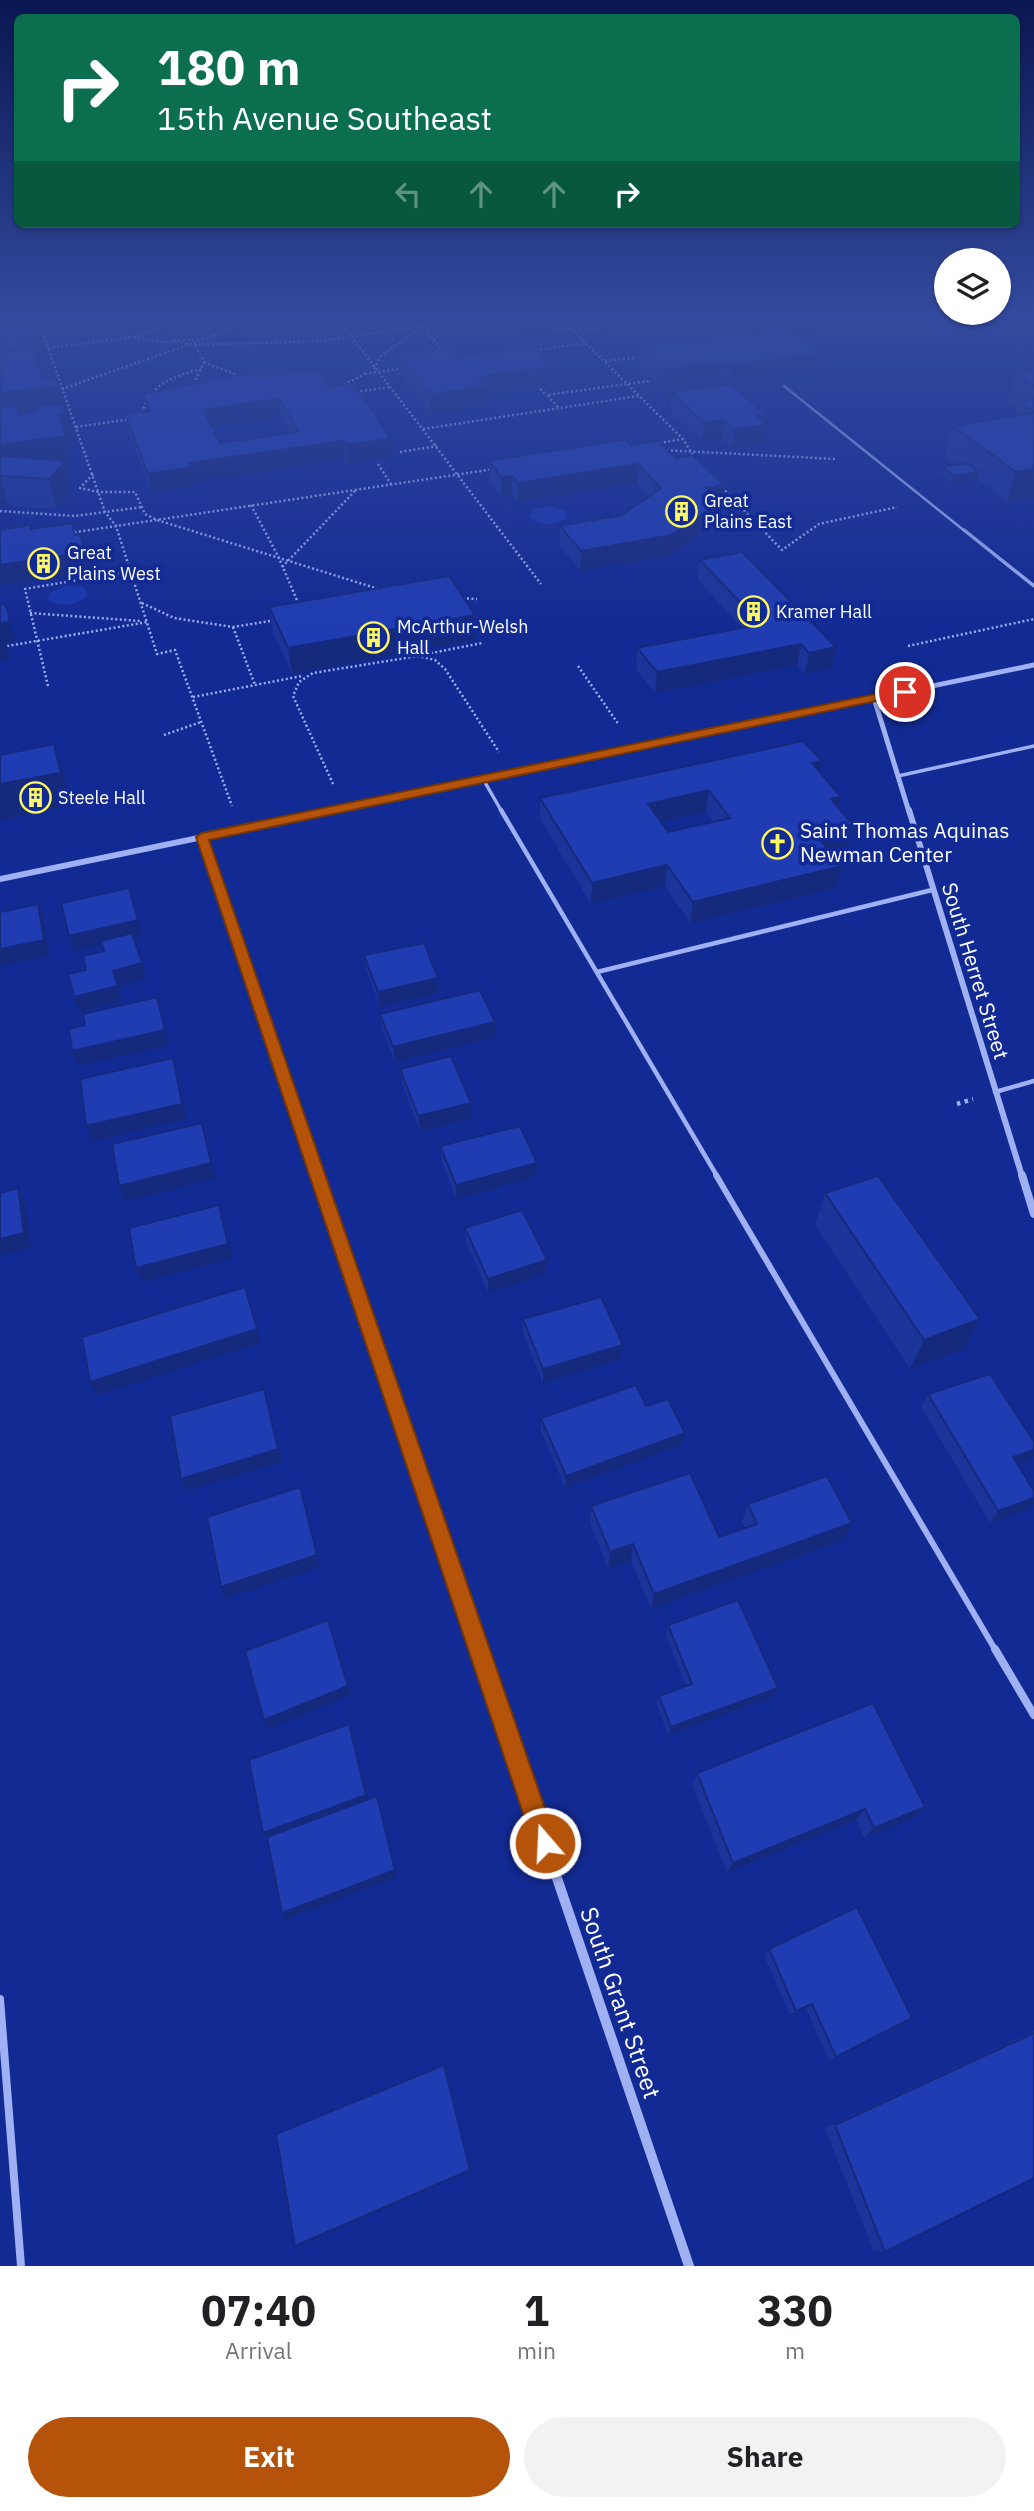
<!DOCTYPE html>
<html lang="en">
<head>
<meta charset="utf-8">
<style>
	body { margin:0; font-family:"IBM Plex Sans",sans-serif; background:#f2f2f2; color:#202124; height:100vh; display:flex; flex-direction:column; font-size:26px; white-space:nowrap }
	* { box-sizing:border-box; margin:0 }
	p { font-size:23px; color:#757577 }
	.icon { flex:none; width:38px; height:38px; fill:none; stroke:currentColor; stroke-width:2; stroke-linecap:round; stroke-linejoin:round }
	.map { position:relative; height:2266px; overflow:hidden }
	.details { display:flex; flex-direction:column; background:#fff; flex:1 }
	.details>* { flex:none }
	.top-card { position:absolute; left:14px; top:14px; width:1006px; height:214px; border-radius:10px; box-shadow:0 2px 5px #0004; background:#0b6e4f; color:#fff; overflow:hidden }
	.controls { position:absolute; left:934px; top:248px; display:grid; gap:14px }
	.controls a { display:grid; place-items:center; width:77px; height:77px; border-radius:50%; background:#fff; box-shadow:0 2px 5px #0004; font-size:35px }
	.pin { position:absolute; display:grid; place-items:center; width:60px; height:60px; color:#fff; margin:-30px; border:4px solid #fff; border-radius:50%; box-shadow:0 2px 7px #0007 }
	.me { position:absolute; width:77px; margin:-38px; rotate:341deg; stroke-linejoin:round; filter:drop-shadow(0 0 5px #0008) }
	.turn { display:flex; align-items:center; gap:24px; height:147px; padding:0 28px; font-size:32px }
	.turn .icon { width:91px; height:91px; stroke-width:2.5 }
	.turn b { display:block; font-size:49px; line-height:60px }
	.lanes { display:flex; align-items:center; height:66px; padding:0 28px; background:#0003; justify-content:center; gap:35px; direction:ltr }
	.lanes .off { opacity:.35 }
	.eta { display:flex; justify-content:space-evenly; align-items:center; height:119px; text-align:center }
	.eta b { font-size:42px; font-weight:700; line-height:49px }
	.cta { display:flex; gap:14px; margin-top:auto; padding:14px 28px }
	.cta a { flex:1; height:80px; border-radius:42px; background:#b45309; color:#fff; font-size:28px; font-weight:700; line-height:80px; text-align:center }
	.cta a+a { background:#f2f2f2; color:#202124 }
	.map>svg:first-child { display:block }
	.green { fill:#1937ad }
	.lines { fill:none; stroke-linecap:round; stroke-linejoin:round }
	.path-far1 { stroke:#9fb0f3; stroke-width:2.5; stroke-dasharray:2 2.5; stroke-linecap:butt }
	.path { stroke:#9fb0f3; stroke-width:4.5; stroke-dasharray:3.5 4.5; stroke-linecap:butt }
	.service-far4 { stroke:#9fb0f3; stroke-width:2.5 }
	.service-far3 { stroke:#9fb0f3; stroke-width:3.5 }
	.service-far2 { stroke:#9fb0f3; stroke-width:4.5 }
	.service-far1 { stroke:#9fb0f3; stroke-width:6 }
	.service { stroke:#9fb0f3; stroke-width:8 }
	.minor-far3 { stroke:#9fb0f3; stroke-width:5 }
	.minor-far2 { stroke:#9fb0f3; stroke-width:6 }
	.minor-far1 { stroke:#9fb0f3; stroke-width:8 }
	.minor { stroke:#9fb0f3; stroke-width:10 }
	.wall { fill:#1b3499; fill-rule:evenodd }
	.shaded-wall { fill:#162a7d }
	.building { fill:#1f3cb2; stroke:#162a7d; stroke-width:2; fill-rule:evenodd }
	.route { fill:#b45309; stroke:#753606; stroke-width:2 }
	.labels { text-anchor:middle; stroke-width:7; stroke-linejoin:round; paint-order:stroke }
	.far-poi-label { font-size:18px; fill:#fff; stroke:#122a93; text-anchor:start }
	.poi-label { font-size:21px; fill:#fff; stroke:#122a93; text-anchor:start }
	.street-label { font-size:21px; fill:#fff; stroke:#122a93 }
	.near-street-label { font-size:24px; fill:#fff; stroke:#122a93 }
</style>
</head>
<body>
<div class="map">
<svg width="1034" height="2266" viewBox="0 0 1034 2266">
	<rect width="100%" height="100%" fill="#122a93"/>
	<g class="green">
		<path d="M552,506L566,512L567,518C556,526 539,526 529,517L534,509Z"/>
		<path d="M65,586L83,587L88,595C77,606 60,608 48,600L49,593Z"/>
	</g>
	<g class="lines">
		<g class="path-far1">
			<polyline points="37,315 105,512 116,526 157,654 175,650 232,806"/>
			<polyline points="179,315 184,323"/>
			<polyline points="335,315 541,584"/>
			<polyline points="557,315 683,439 694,457"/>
			<polyline points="641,322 655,315"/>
			<polyline points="445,323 570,329"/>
			<polyline points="575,331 706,315"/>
			<polyline points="213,336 245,324"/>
			<polyline points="134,337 163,342 198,339"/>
			<polyline points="796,337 814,335"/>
			<polyline points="172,341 195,345 321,341 423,326 444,353"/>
			<polyline points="48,348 133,337 174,324 213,321 246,324 314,315"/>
			<polyline points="531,351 585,343"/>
			<polyline points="605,361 642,357"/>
			<polyline points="204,362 239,376"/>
			<polyline points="374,369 380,357 423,326 445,323 439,315"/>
			<polyline points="365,374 404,368"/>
			<polyline points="340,387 366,373"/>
			<polyline points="192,388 204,362 195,345"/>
			<polyline points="62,389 216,335"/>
			<polyline points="540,389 547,395"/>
			<polyline points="356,392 389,387"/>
			<polyline points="558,407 547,395 649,381"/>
			<path d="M142,413C150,384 174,376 201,369"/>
			<polyline points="76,427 131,419"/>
			<polyline points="423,429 638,396"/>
			<polyline points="655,444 683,439"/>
			<polyline points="662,450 835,459"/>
			<polyline points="400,452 437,446"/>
			<polyline points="378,464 391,484"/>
			<polyline points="93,474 80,488 98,492 135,492 145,514 157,520 382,590"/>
			<polyline points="719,484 782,550 819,524 897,507"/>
			<polyline points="251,505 279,558 299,605"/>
			<polyline points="0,511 75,516 143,507"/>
			<polyline points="70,533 494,469"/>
			<polyline points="282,567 357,489"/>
			<polyline points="458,598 477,599"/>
			<polyline points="142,603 174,618 233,627 276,620"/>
			<polyline points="30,613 140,621"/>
			<polyline points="233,627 255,685"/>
			<polyline points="7,646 148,622"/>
			<polyline points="908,646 1034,619"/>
			<polyline points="422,655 482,643"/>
			<polyline points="578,666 619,725"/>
			<polyline points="48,686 25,589 131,571"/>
			<polyline points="193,697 302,676"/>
			<polyline points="164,735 201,722"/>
			<polyline points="333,784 293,696 299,682 313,673 418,656 435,660 445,669 499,752"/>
		</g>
		<polyline class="path" points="957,1104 973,1099"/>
		<polyline class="service-far4" points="784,386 966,532"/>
		<g class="service-far3">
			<polyline points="964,530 1034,586"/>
			<polyline points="898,776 1034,746"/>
			<polyline points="483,779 502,812"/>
		</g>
		<g class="service-far2">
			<polyline points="501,810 717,1176"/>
			<polyline points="597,972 932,890"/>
			<polyline points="995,1092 1034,1081"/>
		</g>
		<polyline class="service-far1" points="716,1175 996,1651"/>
		<g class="service">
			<polyline points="995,1649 1034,1715"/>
			<polyline points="0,1999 21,2266"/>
		</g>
		<g class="minor-far3">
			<polyline points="874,698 909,812"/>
			<polyline points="324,812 1034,665"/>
		</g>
		<g class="minor-far2">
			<polyline points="909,810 1022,1176"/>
			<polyline points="202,837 318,1176"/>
			<polyline points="0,879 333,810"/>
		</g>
		<g class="minor-far1">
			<polyline points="317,1175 479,1651"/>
			<polyline points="1022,1175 1034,1214"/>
		</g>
		<polyline class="minor" points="479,1649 689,2266"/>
	</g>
	<g class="wall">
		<polygon points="0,315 18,326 37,341 42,358 36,359 44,381 59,386 74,439 68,445 73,465 67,466 73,491 57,509 9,506 0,507"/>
		<polygon points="355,315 426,315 426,323 368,331"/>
		<polygon points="637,346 823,353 820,371 730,383 726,380 661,388 636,364"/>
		<polygon points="398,355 458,357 553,367 553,385 487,394 487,404 430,413 399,373"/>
		<polygon points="1034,372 1034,497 1007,502 977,479 952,483 941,474 943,467 958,465 946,455 953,426 1014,416 1016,409 1007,403 1014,375"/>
		<path d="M329,387L392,457L348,464L345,459L194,482L195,486L152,493L129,433L125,414L147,411L143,394ZM281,417L290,433L220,443L212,427Z"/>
		<polygon points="671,392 765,423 767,425 764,443 732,448 722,439 702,442 670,411"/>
		<polygon points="631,445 676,458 724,485 722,505 716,505 714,523 674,553 665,556 580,571 560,545 560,526 622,515 649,497 637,483 518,502 512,495 501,497 489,481 489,461"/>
		<polygon points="700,560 836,647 832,668 805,674 797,665 655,693 636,669 637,648 742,628 698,580"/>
		<polygon points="269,607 475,615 475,640 292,674 273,633"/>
		<path d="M822,761L819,772L841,797L838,808L848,847L829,851L842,866L836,888L690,923L665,886L591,904L540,819V798ZM706,812L713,821L668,832L661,822Z"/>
		<polygon points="364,955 438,978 439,993 380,1007 366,970"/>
		<polygon points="380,1014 495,1037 395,1062 382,1029"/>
		<polygon points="400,1069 472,1118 420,1131 402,1084"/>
		<polygon points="440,1146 537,1163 536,1177 456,1199 442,1161"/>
		<polygon points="825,1193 980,1319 965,1349 910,1369 815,1225"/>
		<polygon points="465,1228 547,1260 546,1274 488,1293 466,1242"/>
		<polygon points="523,1319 621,1359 543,1383 523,1333"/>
		<polygon points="928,1394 1034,1442 1034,1454 1030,1461 1018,1465 1034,1491 1034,1502 1029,1509 990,1523 921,1407"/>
		<polygon points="646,1406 682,1445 565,1488 541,1431 541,1418"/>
		<polygon points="748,1504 852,1523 844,1540 651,1609 631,1561 608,1568 590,1523 591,1506 719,1537 745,1528 742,1521"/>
		<polygon points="668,1625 773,1697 668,1736 657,1705 659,1696 686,1686 666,1636"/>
		<polygon points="697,1773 914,1818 864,1838 856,1820 727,1873 692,1785"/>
		<polygon points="769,1949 912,2018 829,2061 806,2008 790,2015 764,1955"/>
		<polygon points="1034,2031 1034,2178 885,2252 873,2250 825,2128"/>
	</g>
	<g class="shaded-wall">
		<polygon points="367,315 426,315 426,323 368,331"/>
		<polygon points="37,341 42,358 27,360 22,343"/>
		<polygon points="823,353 820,371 730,383 732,365"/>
		<polygon points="728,362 726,380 661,388 662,370"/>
		<polygon points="553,367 553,385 487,394 487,404 430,413 430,395 479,377"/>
		<polygon points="59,386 74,439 68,445 73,465 67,466 73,491 57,509 49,479 0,470 0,393"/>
		<polygon points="279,399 281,417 207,428 203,410"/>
		<polygon points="766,415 764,425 767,425 764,443 732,448 734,429 757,416"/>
		<polygon points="724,420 722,439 702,442 704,423"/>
		<polygon points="391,439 392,457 348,464 346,445"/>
		<polygon points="343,441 345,459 194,482 195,486 152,493 148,474 190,463"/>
		<polygon points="638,464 637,483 518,502 518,483"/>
		<polygon points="1034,469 1034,497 1007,502 1016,472"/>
		<polygon points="978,472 977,479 952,483 954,476"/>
		<polygon points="0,476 9,506 0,507"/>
		<polygon points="512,476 512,495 501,497 501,477"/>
		<polygon points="724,485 722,505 716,505 714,523 674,553 665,556 580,571 581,551 706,488"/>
		<polygon points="85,552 91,572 0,586 0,565"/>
		<polygon points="7,608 16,642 7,644 10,660 0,661 0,623"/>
		<polygon points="475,615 475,640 292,674 288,648"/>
		<polygon points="801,644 797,665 655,693 657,672"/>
		<polygon points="836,647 832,668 805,674 809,653"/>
		<polygon points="54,744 65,777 72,806 0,820 0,784"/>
		<polygon points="822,761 817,783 812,763"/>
		<polygon points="709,790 706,812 646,825 648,804"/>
		<polygon points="841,797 836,818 831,799"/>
		<polygon points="853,825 848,847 810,856 815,834"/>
		<polygon points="667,865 665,886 591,904 592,883"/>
		<polygon points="842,866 836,888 690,923 693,902"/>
		<polygon points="38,904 44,920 49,955 0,966 0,949"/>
		<polygon points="138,920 143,935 74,951 69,936"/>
		<polygon points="142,963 146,978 118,986 122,1001 80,1012 74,997 113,971"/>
		<polygon points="438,978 439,993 380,1007 378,992"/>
		<polygon points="157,997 169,1045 78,1066 72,1051"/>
		<polygon points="495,1022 495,1037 395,1062 393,1047"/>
		<polygon points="173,1058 177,1073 187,1119 92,1141 86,1126"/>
		<polygon points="471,1103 472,1118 420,1131 418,1116"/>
		<polygon points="202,1123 216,1178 125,1201 119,1186"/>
		<polygon points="537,1163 536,1177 456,1199 456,1185"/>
		<polygon points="18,1188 25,1203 31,1247 0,1256 0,1239"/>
		<polygon points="219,1205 233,1258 142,1282 136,1268"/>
		<polygon points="547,1260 546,1274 488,1293 488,1279"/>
		<polygon points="245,1287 261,1343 97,1395 90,1382"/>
		<polygon points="980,1319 965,1349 910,1369 924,1340"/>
		<polygon points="623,1345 621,1359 543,1383 543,1369"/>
		<polygon points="264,1389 282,1462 186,1491 181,1479"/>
		<polygon points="685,1433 682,1445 565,1488 566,1476"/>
		<polygon points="1034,1450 1034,1454 1030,1461 1004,1469 1013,1457"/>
		<polygon points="300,1487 320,1567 226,1598 221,1587"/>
		<polygon points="1034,1498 1034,1502 1029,1509 990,1523 998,1511"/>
		<polygon points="852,1523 844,1540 651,1609 654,1594"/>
		<polygon points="633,1544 631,1561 608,1568 610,1552"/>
		<polygon points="328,1620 351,1695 268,1729 264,1720"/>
		<polygon points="778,1688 773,1697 668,1736 671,1727"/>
		<polygon points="349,1724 369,1803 268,1841 263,1833"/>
		<polygon points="377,1796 398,1877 286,1919 282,1913"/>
		<polygon points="925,1807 914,1818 864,1838 874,1828"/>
		<polygon points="865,1809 856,1820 727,1873 733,1863"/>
		<polygon points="812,2004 806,2008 790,2015 796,2011"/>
		<polygon points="444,2065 471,2171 301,2245 295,2246"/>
	</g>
	<g class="building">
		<polygon points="0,315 15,315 18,326 32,325 37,341 22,343 24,349 0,352"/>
		<polygon points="790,327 823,353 732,365 728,362 662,370 637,346"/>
		<polygon points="533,347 553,367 479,377 487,386 430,395 398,355 451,348 458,357"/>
		<polygon points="33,348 44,381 57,379 59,386 0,393 0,352"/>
		<path d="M319,372L329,387L353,383L391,439L346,445L343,441L190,463L191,467L148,474L125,414L150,411L143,394L236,375ZM279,399L299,432L220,443L203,410Z"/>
		<polygon points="1034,372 1034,387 1014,375"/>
		<polygon points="731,384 766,415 757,416 767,425 734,429 724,420 704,423 671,392"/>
		<polygon points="1034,399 1034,412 1018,402"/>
		<polygon points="44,405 60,405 67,411 59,416 66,436 0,445 0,408 16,406 19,415 29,413"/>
		<polygon points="1034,413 1034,469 1016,472 953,426"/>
		<polygon points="625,439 631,445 658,441 676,458 693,455 724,485 706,488 713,495 706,500 717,504 675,533 667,536 581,551 560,526 622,515 661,488 638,464 518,483 512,476 501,477 489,461"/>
		<polygon points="0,456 66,461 49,479 0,476"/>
		<polygon points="967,463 978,472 954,476 943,467"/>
		<polygon points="72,523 75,535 80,534 85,552 0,565 0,530 30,525 31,529"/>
		<polygon points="742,552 836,647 809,653 801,644 657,672 637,648 761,624 700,560"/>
		<polygon points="449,576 475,615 288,648 269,607"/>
		<polygon points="3,604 7,608 10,622 0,623 0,605"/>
		<polygon points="0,624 3,639 0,639"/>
		<path d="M803,741L822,761L812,763L841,797L831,799L853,825L815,834L842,866L693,902L667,865L592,883L540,798ZM709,790L730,818L668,832L648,804Z"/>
		<polygon points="54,744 61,773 0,784 0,755"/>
		<polygon points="129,888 138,920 69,936 61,903"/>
		<polygon points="38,904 44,940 0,949 0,912"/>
		<polygon points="132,933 142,963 113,971 118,986 74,997 68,974 86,970 83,956 104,951 101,941"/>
		<polygon points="424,943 438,978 378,992 364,955"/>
		<polygon points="480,990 495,1022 393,1047 380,1014"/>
		<polygon points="157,997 165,1030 72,1051 69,1029 85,1025 83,1014"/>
		<polygon points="451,1056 471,1103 418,1116 400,1069"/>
		<polygon points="173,1058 182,1104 86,1126 80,1079"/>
		<polygon points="202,1123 211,1163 119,1186 112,1144"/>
		<polygon points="520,1126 537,1163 456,1185 440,1146"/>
		<polygon points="878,1176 980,1319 924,1340 825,1193"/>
		<polygon points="18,1188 24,1233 0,1239 0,1193"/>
		<polygon points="219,1205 228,1244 136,1268 129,1228"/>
		<polygon points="522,1210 547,1260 488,1279 465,1228"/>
		<polygon points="245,1287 257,1329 90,1382 82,1337"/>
		<polygon points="601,1297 623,1345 543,1369 523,1319"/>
		<polygon points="990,1374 1034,1442 1034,1450 1013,1457 1034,1491 1034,1498 998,1511 928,1394"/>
		<polygon points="636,1385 646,1406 668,1399 685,1433 566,1476 541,1418"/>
		<polygon points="264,1389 278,1449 181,1479 170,1416"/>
		<polygon points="690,1473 719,1537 757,1524 748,1504 827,1476 852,1523 654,1594 633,1544 610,1552 591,1506"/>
		<polygon points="300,1487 317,1555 221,1587 207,1517"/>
		<polygon points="738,1600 778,1688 671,1727 659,1696 692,1684 668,1625"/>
		<polygon points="328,1620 348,1686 264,1720 245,1651"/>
		<polygon points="873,1703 925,1807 874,1828 865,1809 733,1863 697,1773"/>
		<polygon points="349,1724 366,1795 263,1833 249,1760"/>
		<polygon points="377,1796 395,1870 282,1913 267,1837"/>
		<polygon points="857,1907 912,2018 836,2057 812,2004 796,2011 769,1949"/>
		<polygon points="1034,2033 1034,2178 885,2252 835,2125"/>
		<polygon points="444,2065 470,2170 295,2246 276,2134"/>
	</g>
	<linearGradient id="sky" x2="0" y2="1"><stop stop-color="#0a1751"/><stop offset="0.5" stop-color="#334a9e"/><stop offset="1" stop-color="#334a9e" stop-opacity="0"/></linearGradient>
	<rect width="1034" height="632" fill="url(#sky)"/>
	<polygon class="route" points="905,688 911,692 909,694 209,840 557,1843 553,1852 545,1855 537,1852 533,1843 196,837 202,833"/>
	<defs>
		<symbol id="building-ring" viewBox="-11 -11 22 22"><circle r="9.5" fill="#122a93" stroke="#fff961" stroke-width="1.5"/><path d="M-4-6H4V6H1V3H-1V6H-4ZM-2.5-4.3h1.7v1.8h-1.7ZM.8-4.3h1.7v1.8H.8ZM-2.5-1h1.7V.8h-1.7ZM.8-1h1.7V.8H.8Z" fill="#fff961"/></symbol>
		<symbol id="church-ring" viewBox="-11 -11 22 22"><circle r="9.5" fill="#122a93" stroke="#fff961" stroke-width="1.5"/><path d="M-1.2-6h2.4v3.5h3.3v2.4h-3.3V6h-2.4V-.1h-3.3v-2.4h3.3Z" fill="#fff961"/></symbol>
	</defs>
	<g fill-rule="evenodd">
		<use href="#building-ring" x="664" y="494" width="35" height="35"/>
		<use href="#building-ring" x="26" y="546" width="35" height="35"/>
		<use href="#building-ring" x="736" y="594" width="35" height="35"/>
		<use href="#building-ring" x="356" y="620" width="35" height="35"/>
		<use href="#building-ring" x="18" y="780" width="35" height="35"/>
		<use href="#church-ring" x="760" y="826" width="35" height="35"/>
	</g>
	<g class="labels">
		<g class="far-poi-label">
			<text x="704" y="507">Great<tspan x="704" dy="21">Plains East</tspan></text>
			<text x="67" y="559">Great<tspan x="67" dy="21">Plains West</tspan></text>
			<text x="776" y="618">Kramer Hall</text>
			<text x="397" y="633">McArthur-Welsh<tspan x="397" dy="21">Hall</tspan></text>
			<text x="58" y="804">Steele Hall</text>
		</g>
		<g class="poi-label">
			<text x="800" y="838">Saint Thomas Aquinas<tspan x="800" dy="24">Newman Center</tspan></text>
		</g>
		<g class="street-label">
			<text transform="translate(975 971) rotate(73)" y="7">South Herret Street</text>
		</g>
		<g class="near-street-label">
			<text transform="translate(620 2003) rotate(71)" y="8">South Grant Street</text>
		</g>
	</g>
</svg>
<div class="controls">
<a><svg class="icon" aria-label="layers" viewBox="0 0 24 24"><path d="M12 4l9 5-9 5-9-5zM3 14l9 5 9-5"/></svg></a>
</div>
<div class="pin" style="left:905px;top:692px;background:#d93025"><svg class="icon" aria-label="arrive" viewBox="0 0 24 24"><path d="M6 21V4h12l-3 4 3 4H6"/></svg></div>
<svg class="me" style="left:545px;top:1843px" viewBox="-20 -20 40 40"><circle r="17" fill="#b45309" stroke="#fff" stroke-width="3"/><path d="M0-11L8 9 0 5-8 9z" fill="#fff"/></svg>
<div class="top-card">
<div class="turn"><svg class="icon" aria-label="right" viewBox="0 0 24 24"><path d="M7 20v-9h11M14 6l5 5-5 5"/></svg><div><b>180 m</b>15th Avenue Southeast</div></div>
<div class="lanes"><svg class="icon off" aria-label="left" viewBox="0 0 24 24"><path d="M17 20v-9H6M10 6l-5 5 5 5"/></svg><svg class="icon off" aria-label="ahead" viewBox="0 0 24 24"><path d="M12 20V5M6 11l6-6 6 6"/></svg><svg class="icon off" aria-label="ahead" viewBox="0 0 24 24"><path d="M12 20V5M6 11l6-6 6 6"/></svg><svg class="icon" aria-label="right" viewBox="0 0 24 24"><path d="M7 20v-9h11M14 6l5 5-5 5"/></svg></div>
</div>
</div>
<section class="details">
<div class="eta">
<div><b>07:40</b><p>Arrival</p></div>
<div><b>1</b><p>min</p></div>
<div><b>330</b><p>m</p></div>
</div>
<div class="cta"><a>Exit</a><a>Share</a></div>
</section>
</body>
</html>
